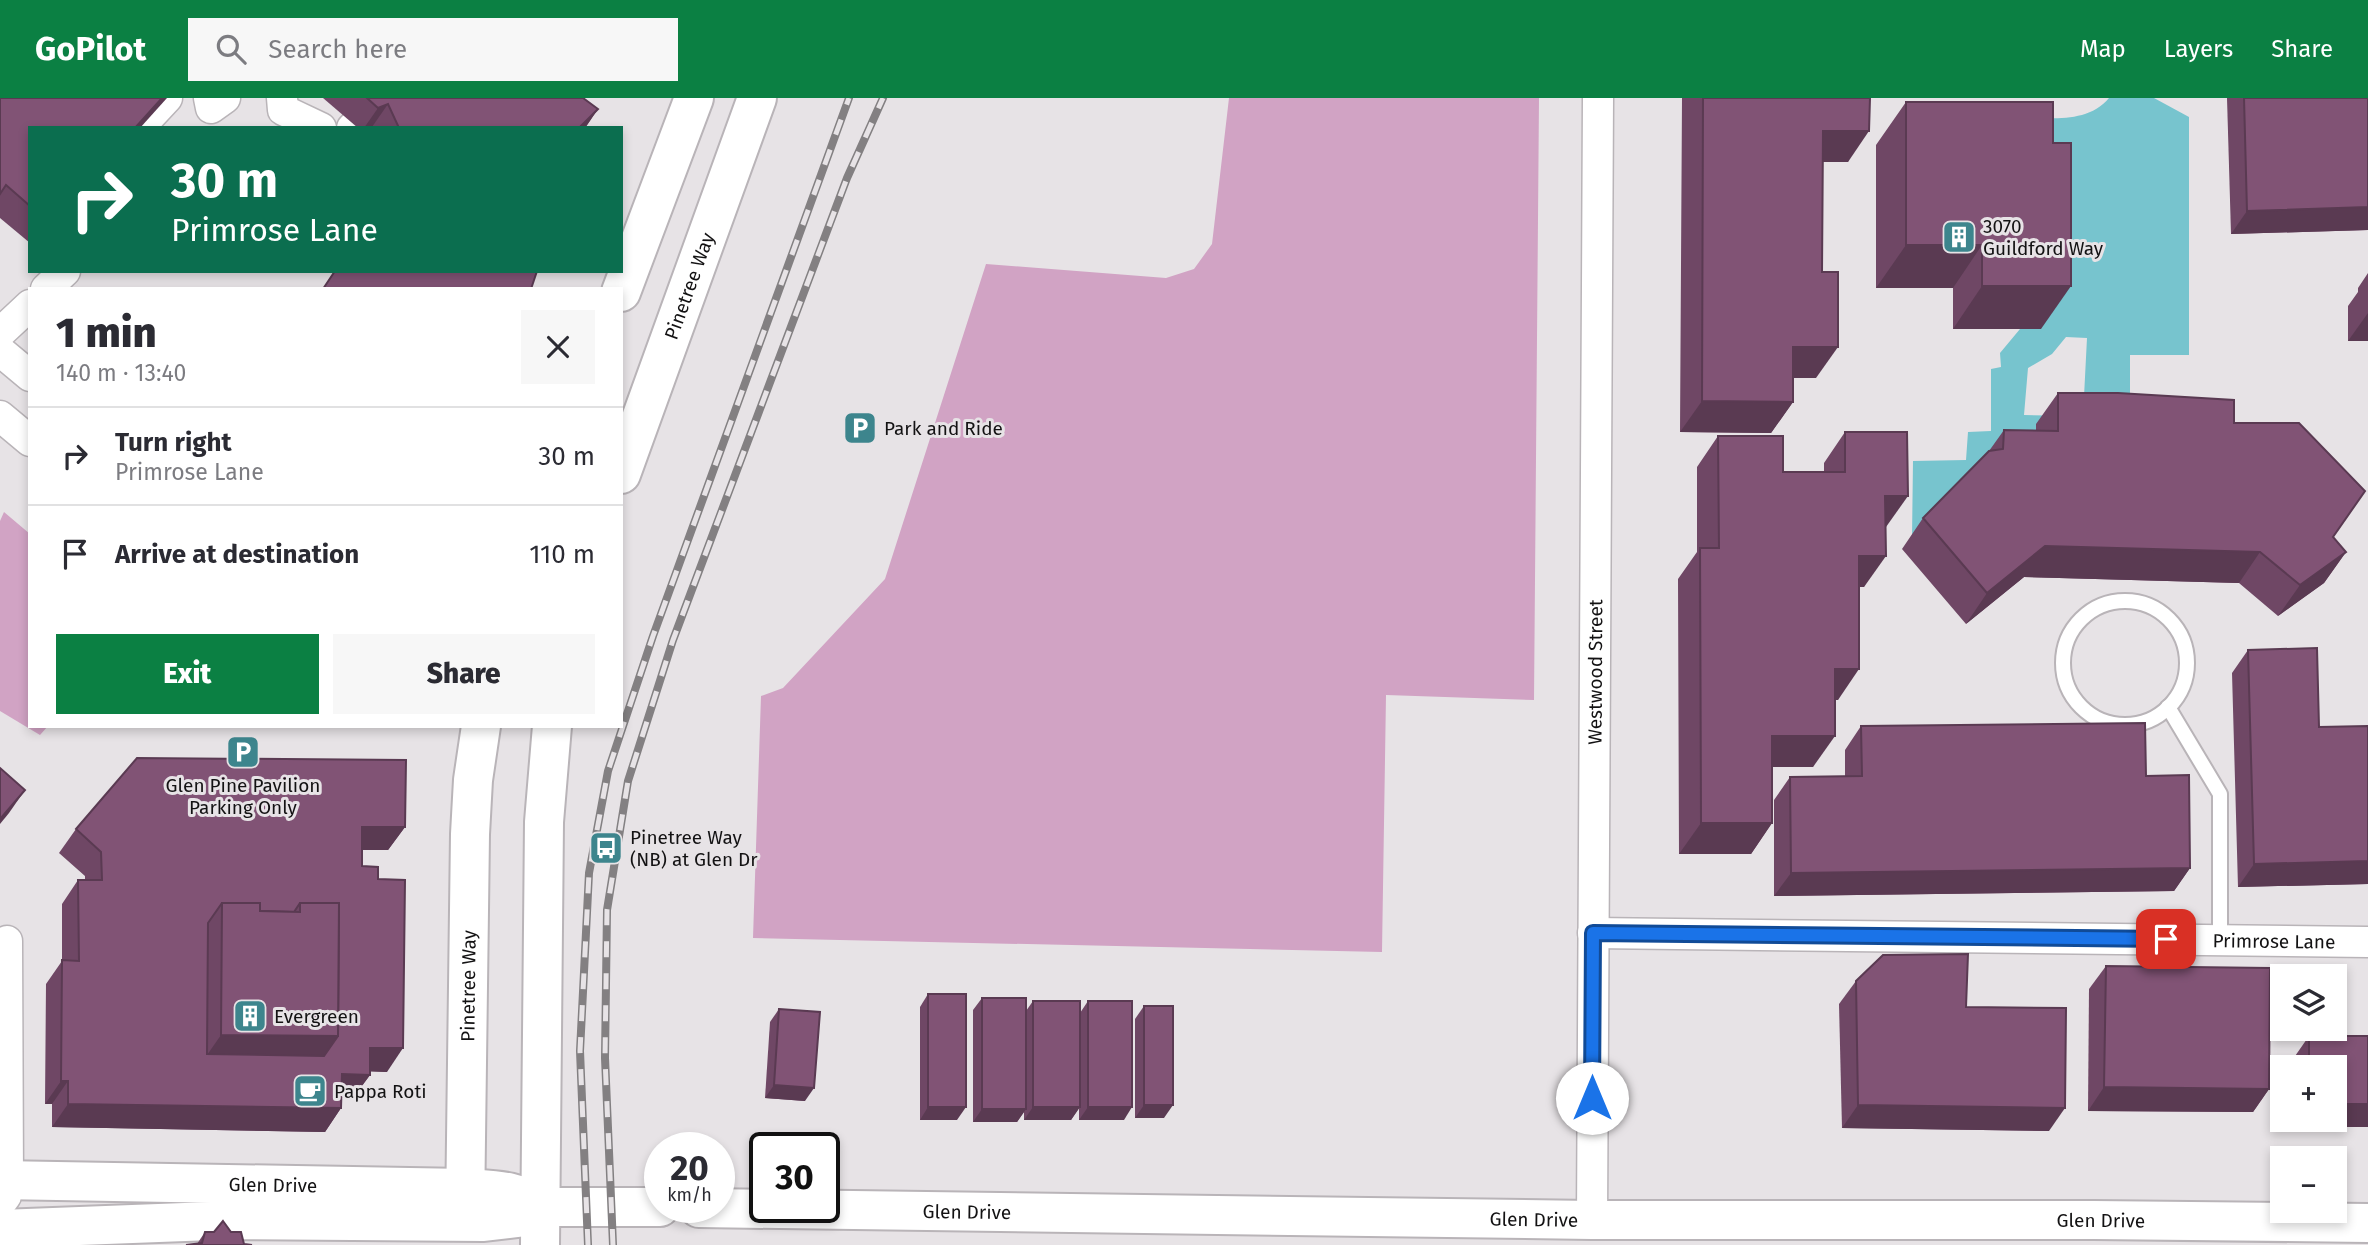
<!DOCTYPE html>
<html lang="en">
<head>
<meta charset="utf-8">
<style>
	body { margin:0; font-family:"Fira Sans",sans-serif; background:#f7f7f7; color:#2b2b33; height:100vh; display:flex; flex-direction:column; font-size:26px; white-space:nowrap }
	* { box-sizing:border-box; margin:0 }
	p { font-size:23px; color:#7c7c81 }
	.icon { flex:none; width:38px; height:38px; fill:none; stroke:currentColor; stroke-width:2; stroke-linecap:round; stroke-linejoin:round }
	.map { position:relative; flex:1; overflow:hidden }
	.drawer { position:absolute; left:28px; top:189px; width:595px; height:441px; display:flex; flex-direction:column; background:#fff; border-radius:0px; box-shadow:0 4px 10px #0003 }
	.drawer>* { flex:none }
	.guide { position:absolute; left:28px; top:28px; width:595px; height:147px; border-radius:0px; box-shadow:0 4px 10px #0003; background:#0b6e4f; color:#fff; overflow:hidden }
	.controls { position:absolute; left:2270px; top:866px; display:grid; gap:14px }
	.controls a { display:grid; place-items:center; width:77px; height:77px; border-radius:0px; background:#fff; box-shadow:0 4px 10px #0003; font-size:35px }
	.speed { position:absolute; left:644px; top:1034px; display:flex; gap:14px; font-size:35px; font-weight:700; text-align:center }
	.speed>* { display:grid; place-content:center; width:91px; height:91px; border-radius:50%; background:#fff; box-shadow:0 4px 10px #0003; line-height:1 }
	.speed small { font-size:18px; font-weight:400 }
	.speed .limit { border:4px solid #111; border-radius:10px; background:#fff; color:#111 }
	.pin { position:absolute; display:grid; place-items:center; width:60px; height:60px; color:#fff; margin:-30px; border-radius:14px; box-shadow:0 4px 10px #0006 }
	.me { position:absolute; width:77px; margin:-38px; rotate:0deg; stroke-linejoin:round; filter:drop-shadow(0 0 5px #0008) }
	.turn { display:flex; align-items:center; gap:24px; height:147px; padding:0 28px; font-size:32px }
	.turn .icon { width:91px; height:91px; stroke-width:2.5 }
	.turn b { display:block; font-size:49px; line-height:60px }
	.round { display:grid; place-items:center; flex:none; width:74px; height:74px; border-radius:0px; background:#f7f7f7 }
	.overview { display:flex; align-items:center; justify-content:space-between; height:119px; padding:0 28px }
	h1 { font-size:42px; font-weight:800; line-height:52px }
	.action { display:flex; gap:14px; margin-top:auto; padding:14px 28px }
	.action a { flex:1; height:80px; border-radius:0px; background:#0b8043; color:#fff; font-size:28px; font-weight:800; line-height:80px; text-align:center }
	.action a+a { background:#f7f7f7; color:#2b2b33 }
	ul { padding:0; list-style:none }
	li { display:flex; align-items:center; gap:21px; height:98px; padding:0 28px; border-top:2px solid #e1e1e2 }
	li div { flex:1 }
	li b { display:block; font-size:26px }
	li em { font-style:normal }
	header { display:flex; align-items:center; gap:42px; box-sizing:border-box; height:98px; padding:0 35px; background:#0b8043; color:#fff }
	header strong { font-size:33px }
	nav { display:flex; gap:38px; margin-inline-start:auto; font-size:24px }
	.search { width:490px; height:63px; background:#f7f7f7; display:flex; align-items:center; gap:18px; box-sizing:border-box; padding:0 24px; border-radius:0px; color:#7c7c81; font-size:26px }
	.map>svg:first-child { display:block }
	.green { fill:#d1a3c4 }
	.water { fill:#77c4ce; fill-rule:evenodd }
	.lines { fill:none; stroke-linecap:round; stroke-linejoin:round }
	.lane-casing { stroke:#b9b4b8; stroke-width:18 }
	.street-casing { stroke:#b9b4b8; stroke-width:33 }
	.secondary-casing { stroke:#b9b4b8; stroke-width:42 }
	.lane { stroke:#fff; stroke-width:14 }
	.street { stroke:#fff; stroke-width:30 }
	.secondary { stroke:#fff; stroke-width:38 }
	.rail-casing { stroke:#838082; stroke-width:8 }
	.rail { stroke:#e7e3e6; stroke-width:5; stroke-dasharray:16; stroke-linecap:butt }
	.wall { fill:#6f4765 }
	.shaded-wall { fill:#5a3a52 }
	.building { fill:#815375; stroke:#5a3a52; stroke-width:2; fill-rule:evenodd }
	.route-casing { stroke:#114b97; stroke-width:18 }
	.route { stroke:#1a73e8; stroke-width:12 }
	.labels { text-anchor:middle; stroke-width:6; stroke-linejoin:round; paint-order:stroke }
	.poi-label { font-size:19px; fill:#131213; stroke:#e7e3e6; text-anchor:start }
	.street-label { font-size:19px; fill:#131213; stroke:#e7e3e6 }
</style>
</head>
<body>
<header>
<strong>GoPilot</strong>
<div class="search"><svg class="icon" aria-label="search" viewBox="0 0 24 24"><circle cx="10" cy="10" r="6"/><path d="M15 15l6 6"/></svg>Search here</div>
<nav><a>Map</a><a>Layers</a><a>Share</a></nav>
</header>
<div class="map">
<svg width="2368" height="1147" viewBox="0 0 2368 1147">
	<rect width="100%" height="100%" fill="#e7e3e6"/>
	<g class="green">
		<polygon points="1229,0 1539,0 1534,602 1386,597 1382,854 753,840 761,598 783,590 885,481 986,166 1166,180 1194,171 1212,146"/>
		<polygon points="4,414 30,436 30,628 48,628 40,637 0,613 0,423"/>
	</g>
	<path class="water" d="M2109,0H2154L2189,19V257H2130V305L1912,441L1913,363L1966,362L1968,334L1991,333V271L2001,269L2000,255L2020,231L2041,230L2023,20C2053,20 2088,25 2109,0ZM2066,239L2087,240L2083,318L2024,317L2028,270L2052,256Z"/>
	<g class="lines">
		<defs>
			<g id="lane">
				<circle cx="2125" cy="565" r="62"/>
				<polyline points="2168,609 2220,696 2220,841"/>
			</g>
			<g id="street">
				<polyline points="209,0 211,10 225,0"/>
				<polyline points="282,0 283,12 321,30"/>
				<polyline points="139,30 167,0"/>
				<polyline points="352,30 355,27 358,30"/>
				<polyline points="46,191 65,173"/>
				<polyline points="0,235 30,207"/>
				<polyline points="0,253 30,278"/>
				<polyline points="0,318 30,343"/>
				<path id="s1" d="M1593,835L2368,844"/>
				<polyline points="0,1106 6,1098 8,1082 7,843"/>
				<path id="s2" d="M1592,1122L1598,0"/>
			</g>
			<g id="secondary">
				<polyline points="621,194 694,0"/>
				<path id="s3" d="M621,376L757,0"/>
				<path id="s4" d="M0,1082L466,1090C492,1092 519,1091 540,1109"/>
				<path id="s5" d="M699,1110L1592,1122H2094L2368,1125"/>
				<path id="s6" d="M465,1117L470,736L473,682L481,628"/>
				<polyline points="0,1131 238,1122 484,1124 518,1120 540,1109 660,1109"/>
				<polyline points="540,1147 544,724 552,628"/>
			</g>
		</defs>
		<use href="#lane" class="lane-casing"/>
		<use href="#street" class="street-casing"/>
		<use href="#secondary" class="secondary-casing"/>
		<use href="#lane" class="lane"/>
		<use href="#street" class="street"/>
		<use href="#secondary" class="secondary"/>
		<defs>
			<g id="rail">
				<polyline points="588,1147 580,953 589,775 608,673 653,538 849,0"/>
				<polyline points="613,1147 605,960 607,812 628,683 673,542 847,80 883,0"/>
			</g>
		</defs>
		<use href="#rail" class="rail-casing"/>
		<use href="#rail" class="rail"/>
	</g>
	<g class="wall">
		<polygon points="0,0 30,30 30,145 0,120"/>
		<polygon points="323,0 583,0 598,11 585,30 358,30"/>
		<polygon points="1682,0 1870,0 1848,64 1823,64 1816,280 1793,280 1793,304 1771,335 1680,334"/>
		<polygon points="2227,0 2368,0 2368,132 2231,136"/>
		<polygon points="1906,4 2053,45 2041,231 1953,231 1953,190 1876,190 1876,47"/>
		<polygon points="2368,175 2368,243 2348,243 2348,208 2358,194 2358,190"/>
		<polygon points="2058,295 2234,325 2346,454 2324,485 2278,518 2239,485 2024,479 1966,526 1902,451 1923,420 1989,353 2004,332 2036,333 2036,326"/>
		<polygon points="1845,334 1886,429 1864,489 1859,489 1838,602 1835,602 1813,669 1772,669 1772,725 1751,756 1679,756 1678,481 1697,454 1697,369 1718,338 1783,374 1824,374 1824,365"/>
		<polygon points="2248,552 2319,629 2368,628 2368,786 2238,789 2232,575"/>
		<polygon points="1861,628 2146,678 2190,770 2174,793 1774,798 1774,702 1790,679 1845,678 1845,652"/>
		<polygon points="405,729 388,752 362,752 362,768 387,974 370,973 370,977 353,1000 342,1000 341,1010 325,1034 52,1029 52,1006 45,1006 46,886 62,863 62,806 78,782 85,782 85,778 59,755 76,731"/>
		<polygon points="2106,868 2269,991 2253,1014 2088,1013 2089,891"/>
		<polygon points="1856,883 1966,909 2049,1033 1842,1030 1839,906"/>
		<polygon points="928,896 957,1022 920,1022 920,909"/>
		<polygon points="982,900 1026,913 1033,903 1080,915 1088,903 1124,1022 1079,1022 1079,1010 1071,1022 1024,1022 1024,1014 1017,1024 973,1024 973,912"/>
		<polygon points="1144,908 1164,1020 1135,1020 1135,921"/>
		<polygon points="779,911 805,1003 765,1000 770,924"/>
		<polygon points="2309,938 2368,938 2368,1029 2293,1029 2293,1022 2334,1022 2334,970 2293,970 2293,961"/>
		<polygon points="205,1134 231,1134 244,1146 197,1146"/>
	</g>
	<g class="shaded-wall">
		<polygon points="162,0 167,0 140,30 135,30"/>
		<polygon points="388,6 372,29 364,30 378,10"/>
		<polygon points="598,11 585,30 579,30"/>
		<polygon points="1823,33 1869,33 1848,64 1801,64"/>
		<polygon points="2368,109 2368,132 2231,136 2247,113"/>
		<polygon points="1906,147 1982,147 1953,190 1876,190"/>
		<polygon points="1982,188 2071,188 2041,231 1953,231"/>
		<polygon points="2368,215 2368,243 2348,243"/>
		<polygon points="1793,249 1838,249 1816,280 1771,280"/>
		<polygon points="1702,303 1793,304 1771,335 1680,334"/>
		<polygon points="1885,398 1908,398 1886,429"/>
		<polygon points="2045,448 2260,454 2239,485 2024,479 1966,526 1987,495"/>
		<polygon points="2346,454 2324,485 2278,518 2300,487"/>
		<polygon points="1859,458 1886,458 1864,489 1837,489"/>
		<polygon points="1835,571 1859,571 1838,602 1813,602"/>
		<polygon points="1772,638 1835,638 1813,669 1750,669"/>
		<polygon points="25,692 9,715 0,726 0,721"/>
		<polygon points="1701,725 1772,725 1751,756 1679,756"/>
		<polygon points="362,729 405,729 388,752 346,752"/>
		<polygon points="2368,763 2368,786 2238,789 2254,766"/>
		<polygon points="2190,770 2174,793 1774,798 1791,775"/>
		<polygon points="221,937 338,938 308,981 191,980"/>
		<polygon points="370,950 403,950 387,974 354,973"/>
		<polygon points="342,976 370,977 353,1000 326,1000"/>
		<polygon points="61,983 68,983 52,1006 45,1006"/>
		<polygon points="774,987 814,990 805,1003 765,1000"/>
		<polygon points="2104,989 2269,991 2253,1014 2088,1013"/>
		<polygon points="68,1006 341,1010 325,1034 52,1029"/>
		<polygon points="2334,1006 2368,1006 2368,1029 2293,1029 2298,1022 2334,1022"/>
		<polygon points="1144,1007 1173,1007 1164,1020 1135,1020"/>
		<polygon points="1858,1007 2065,1010 2049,1033 1842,1030"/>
		<polygon points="928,1009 966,1009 957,1022 920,1022"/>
		<polygon points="1033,1009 1080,1009 1071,1022 1024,1022"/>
		<polygon points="1088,1009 1132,1009 1124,1022 1079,1022"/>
		<polygon points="982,1011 1026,1011 1017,1024 973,1024"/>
	</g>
	<g class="building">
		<polygon points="0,0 162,0 135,30 30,30 30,108 6,87 0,96"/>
		<polygon points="367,0 583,0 598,11 579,30 399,30 388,6 378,10"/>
		<polygon points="1703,0 1870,0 1869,33 1823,33 1822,174 1838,174 1838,249 1793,249 1793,304 1702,303"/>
		<polygon points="2244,0 2368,0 2368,109 2247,113"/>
		<polygon points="1906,4 2053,4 2053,45 2071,45 2071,188 1982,188 1982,147 1906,147"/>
		<polygon points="335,173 537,173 531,191 323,191"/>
		<polygon points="2058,295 2118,295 2234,302 2234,325 2299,325 2365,393 2333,439 2346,454 2300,487 2260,454 2045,448 1987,495 1923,420 1989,353 2003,351 2004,332 2058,333"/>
		<polygon points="1845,334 1907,334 1908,398 1885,398 1886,458 1859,458 1859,571 1835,571 1835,638 1772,638 1772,725 1701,725 1700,450 1719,450 1718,338 1783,338 1783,374 1845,374"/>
		<polygon points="2317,550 2319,629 2368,628 2368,763 2254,766 2248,552"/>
		<polygon points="2145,625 2146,678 2189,677 2190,770 1791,775 1790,679 1862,678 1861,628"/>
		<path d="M137,660L406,662L405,729H362V768L378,769V781L405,782L403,950H370V977L342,976L341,1010L68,1006V983H61L62,862L79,863L78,782H102L101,754L76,731ZM222,805H260V813L294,814L300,805H339L338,938L324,958L207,956L208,825Z"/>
		<polygon points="0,670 25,692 0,721"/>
		<polygon points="222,805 260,805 260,813 300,814 300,805 339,805 338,938 221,937"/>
		<polygon points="1968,856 1966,909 2066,910 2065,1010 1858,1007 1856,883 1883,857"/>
		<polygon points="2106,868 2270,870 2269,991 2104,989"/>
		<rect x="928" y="896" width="38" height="113"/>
		<rect x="982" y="900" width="44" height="111"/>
		<rect x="1033" y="903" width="47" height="106"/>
		<rect x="1088" y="903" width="44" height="106"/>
		<rect x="1144" y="908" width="29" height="99"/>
		<polygon points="779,911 820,914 814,990 774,987"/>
		<polygon points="2309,938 2368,938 2368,1006 2334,1006 2334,970 2309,970"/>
		<polygon points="223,1123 231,1134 241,1134 244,1146 252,1147 186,1147 202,1145 205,1134 214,1134"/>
	</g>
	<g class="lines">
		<defs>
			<polyline id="route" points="1592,1000 1593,835 2166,841"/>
		</defs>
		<use href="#route" class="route-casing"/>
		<use href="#route" class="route"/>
	</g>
	<defs>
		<symbol id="building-square" viewBox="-11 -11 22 22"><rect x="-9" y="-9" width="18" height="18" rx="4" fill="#3d858d" stroke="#e7e3e6"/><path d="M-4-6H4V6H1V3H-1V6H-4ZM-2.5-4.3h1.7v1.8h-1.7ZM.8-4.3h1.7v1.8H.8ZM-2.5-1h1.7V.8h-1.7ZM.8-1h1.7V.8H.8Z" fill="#fff"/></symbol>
		<symbol id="parking-square" viewBox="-11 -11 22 22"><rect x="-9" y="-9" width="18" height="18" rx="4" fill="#3d858d" stroke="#e7e3e6"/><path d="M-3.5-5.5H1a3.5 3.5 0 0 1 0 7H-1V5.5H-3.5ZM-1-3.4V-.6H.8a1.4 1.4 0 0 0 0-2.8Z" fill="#fff"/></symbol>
		<symbol id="bus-square" viewBox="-11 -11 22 22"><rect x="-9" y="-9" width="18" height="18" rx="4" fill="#3d858d" stroke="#e7e3e6"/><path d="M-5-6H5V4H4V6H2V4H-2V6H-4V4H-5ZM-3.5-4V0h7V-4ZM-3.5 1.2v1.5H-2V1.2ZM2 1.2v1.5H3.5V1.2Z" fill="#fff"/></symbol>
		<symbol id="cafe-square" viewBox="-11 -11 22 22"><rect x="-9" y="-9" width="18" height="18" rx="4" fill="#3d858d" stroke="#e7e3e6"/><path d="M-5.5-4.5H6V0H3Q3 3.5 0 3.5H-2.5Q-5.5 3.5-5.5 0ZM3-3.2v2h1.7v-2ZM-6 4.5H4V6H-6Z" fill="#fff"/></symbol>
	</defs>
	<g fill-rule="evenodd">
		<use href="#building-square" x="1940" y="120" width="38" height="38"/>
		<use href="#parking-square" x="841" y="311" width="38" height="38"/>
		<use href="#parking-square" x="224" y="635" width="38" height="38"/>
		<use href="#bus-square" x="587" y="731" width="38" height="38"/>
		<use href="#building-square" x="231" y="899" width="38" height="38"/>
		<use href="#cafe-square" x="291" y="974" width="38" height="38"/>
	</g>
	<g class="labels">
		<g class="poi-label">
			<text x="1983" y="135">3070<tspan x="1983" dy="22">Guildford Way</tspan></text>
			<text x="884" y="337">Park and Ride</text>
			<text x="243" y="694" text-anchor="middle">Glen Pine Pavilion<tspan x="243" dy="22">Parking Only</tspan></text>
			<text x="630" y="746">Pinetree Way<tspan x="630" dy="22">(NB) at Glen Dr</tspan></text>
			<text x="274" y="925">Evergreen</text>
			<text x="334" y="1000">Pappa Roti</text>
		</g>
		<g class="street-label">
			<text dy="7" stroke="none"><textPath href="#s3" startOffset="200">Pinetree Way</textPath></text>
			<text dy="7" stroke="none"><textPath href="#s2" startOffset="548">Westwood Street</textPath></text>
			<text dy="7" stroke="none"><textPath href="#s1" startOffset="681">Primrose Lane</textPath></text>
			<text dy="7" stroke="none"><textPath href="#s6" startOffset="229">Pinetree Way</textPath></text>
			<text dy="7" stroke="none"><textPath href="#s4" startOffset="273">Glen Drive</textPath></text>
			<text dy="7" stroke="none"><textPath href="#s5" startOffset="268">Glen Drive</textPath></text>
			<text dy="7" stroke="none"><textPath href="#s5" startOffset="835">Glen Drive</textPath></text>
			<text dy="7" stroke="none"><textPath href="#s5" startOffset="1402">Glen Drive</textPath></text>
		</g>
	</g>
</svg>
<div class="controls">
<a><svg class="icon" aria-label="layers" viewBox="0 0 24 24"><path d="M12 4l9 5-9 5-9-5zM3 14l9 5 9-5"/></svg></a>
<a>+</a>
<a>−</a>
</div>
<div class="speed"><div>20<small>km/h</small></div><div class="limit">30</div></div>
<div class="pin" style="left:2166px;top:841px;background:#d93025"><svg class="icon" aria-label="arrive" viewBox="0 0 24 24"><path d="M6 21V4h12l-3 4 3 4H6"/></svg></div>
<svg class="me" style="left:1592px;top:1000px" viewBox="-20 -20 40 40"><circle r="19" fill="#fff"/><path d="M0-13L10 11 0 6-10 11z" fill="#1a73e8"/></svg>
<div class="guide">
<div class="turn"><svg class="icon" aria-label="right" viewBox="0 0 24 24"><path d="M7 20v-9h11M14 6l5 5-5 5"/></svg><div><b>30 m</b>Primrose Lane</div></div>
</div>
<section class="drawer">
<div class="overview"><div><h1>1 min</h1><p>140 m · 13:40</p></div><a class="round"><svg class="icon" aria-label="close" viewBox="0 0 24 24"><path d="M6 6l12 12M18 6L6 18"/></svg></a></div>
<ul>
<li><svg class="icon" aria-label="right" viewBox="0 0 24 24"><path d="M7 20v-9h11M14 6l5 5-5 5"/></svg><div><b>Turn right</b><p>Primrose Lane</p></div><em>30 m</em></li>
<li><svg class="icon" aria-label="arrive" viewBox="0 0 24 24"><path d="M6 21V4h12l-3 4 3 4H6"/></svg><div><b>Arrive at destination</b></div><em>110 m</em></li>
</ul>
<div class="action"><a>Exit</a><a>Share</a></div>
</section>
</div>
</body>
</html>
